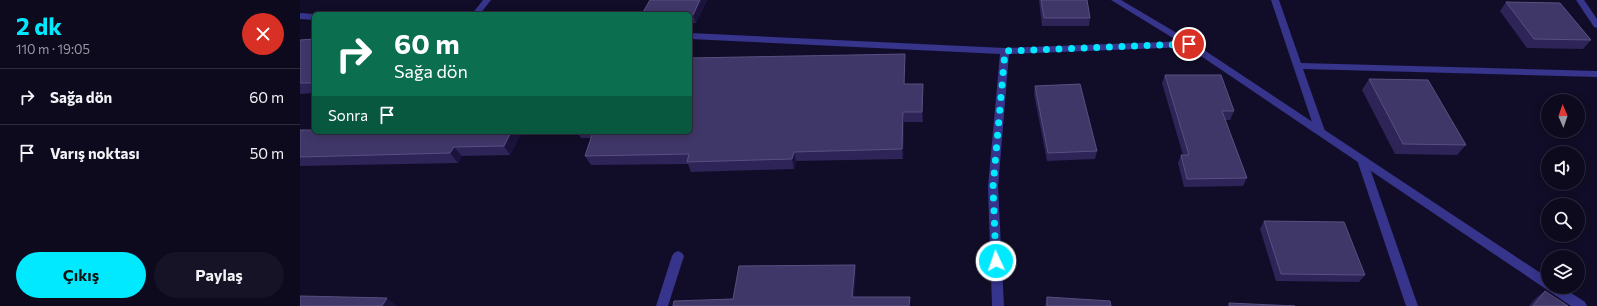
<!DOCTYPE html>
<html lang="tr">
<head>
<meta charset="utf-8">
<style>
	body { margin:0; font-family:Commissioner,sans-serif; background:#161327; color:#f1f3f6; height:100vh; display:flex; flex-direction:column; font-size:15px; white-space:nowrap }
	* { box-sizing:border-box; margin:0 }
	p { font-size:13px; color:#9a9aa4 }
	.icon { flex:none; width:22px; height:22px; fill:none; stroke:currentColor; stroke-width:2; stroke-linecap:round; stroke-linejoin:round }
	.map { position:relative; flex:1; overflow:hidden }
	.sheet { display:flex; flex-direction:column; background:#0d0a1e; width:300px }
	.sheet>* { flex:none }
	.hud { position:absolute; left:12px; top:12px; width:380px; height:122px; border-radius:6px; box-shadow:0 2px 10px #0003,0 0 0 1px #2d2b3c; background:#0b6e4f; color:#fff; overflow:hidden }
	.needle { width:26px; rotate:358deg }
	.controls { position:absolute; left:1241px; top:94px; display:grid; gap:8px }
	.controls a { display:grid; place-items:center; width:44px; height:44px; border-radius:50%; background:#0d0a1e; box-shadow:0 2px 10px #0003,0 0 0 1px #2d2b3c; font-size:20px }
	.pin { position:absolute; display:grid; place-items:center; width:34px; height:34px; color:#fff; margin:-17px; border:2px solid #fff; border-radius:50%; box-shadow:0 1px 4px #0007 }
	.me { position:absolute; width:44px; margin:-22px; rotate:357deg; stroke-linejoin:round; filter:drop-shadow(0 0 3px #0008) }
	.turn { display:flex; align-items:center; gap:14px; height:84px; padding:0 16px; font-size:18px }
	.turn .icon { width:52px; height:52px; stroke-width:2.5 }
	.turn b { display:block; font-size:28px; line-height:34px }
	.then { display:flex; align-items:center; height:38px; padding:0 16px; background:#0003; gap:8px; font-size:15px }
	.round { display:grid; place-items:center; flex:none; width:42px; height:42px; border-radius:21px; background:#161327 }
	.overview { display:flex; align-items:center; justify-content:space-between; height:68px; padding:0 16px }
	h1 { font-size:24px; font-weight:700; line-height:30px; color:#00e9ff }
	.button { display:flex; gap:8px; margin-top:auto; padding:8px 16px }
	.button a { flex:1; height:46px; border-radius:24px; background:#00e9ff; color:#111; font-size:16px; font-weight:700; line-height:46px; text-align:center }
	.button a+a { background:#161327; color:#f1f3f6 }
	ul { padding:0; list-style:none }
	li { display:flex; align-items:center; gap:12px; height:56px; padding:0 16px; border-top:1px solid #2d2b3c }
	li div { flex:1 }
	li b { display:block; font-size:15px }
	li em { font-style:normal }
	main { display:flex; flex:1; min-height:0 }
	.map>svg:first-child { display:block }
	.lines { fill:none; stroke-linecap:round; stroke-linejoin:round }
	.service { fill:#36348b; fill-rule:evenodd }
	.minor { fill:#36348b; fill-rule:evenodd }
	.tertiary { fill:#36348b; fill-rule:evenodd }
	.wall { fill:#2e2457 }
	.shaded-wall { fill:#1b133c }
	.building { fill:#403769; stroke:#585080 }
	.route { stroke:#00e9ff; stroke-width:7; stroke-dasharray:0 12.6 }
</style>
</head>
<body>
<main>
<section class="sheet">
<div class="overview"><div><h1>2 dk</h1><p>110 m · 19:05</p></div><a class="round" style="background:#d93025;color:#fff"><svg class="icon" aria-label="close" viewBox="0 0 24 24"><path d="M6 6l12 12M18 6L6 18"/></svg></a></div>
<ul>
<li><svg class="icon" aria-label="right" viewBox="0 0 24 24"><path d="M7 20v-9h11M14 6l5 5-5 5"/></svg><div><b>Sağa dön</b></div><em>60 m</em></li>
<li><svg class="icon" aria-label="arrive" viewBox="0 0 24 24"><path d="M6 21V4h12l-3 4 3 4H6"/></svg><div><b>Varış noktası</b></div><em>50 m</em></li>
</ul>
<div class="button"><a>Çıkış</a><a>Paylaş</a></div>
</section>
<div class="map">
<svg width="1297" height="306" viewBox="0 0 1297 306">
	<rect width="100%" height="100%" fill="#110d28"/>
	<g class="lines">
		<polygon class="service" points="378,251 382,253 384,256 368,306 356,306 372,256 374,253"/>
		<g class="minor">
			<polygon points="183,0 191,0 180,14 172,14"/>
			<polygon points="971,0 979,0 1001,63 1297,71 1297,77 1003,69 1025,131 1023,134 1017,134 1015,131"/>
			<polygon points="1276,0 1284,0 1297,19 1297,28 1294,27"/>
			<polygon points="0,13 14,14 14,20 0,19"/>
			<polygon points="390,33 705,48 889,41 893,44 889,47 709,54 698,187 704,306 692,306 688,187 700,54 390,39"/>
			<polygon points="1062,156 1066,157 1067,160 1118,306 1106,306 1057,160 1058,157"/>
		</g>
		<polygon class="tertiary" points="811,0 821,0 892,42 1248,278 1248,287 1262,287 1285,302 1287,306 1271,306 886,46"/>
	</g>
	<g class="wall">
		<polygon points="407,0 396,23 390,23 390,14 344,14 343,12"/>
		<polygon points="739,0 787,0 790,18 789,26 742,26"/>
		<polygon points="1206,2 1291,40 1283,49 1227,48 1200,11"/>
		<polygon points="14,39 14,93 0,94 0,40"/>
		<polygon points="605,64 605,84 623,94 623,122 604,122 603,159 496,161 494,169 391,172 388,164 291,165 285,156 291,138 281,138 277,132 390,132"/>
		<polygon points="865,75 934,111 930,120 925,120 947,178 943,186 884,187 878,163 881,155 883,155 862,83"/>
		<polygon points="1069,79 1166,145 1157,155 1095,154 1062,90"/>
		<polygon points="735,86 797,151 795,159 747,161 734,94"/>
		<polygon points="0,130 222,132 210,155 162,156 158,163 0,166"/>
		<polygon points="964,221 1065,275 1059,282 976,281 960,229"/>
		<polygon points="1245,291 1268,306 1229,306 1236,298"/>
		<polygon points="747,297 811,306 745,306"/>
	</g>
	<g class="shaded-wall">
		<polygon points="400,0 407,0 396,23 393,15"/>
		<polygon points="605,54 605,94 604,84"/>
		<polygon points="623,84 623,122 622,112"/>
		<polygon points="603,112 604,122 603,159 602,149"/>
		<polygon points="211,132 222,132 210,155 204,146"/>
		<polygon points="154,147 162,156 158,163 150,153"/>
		<polygon points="494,152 496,161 494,169 492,159"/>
		<polygon points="555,265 556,274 554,305 552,297"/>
		<polygon points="87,298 97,306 82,306"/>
	</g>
	<g class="building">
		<polygon points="350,0 400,0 393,15 390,15 390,14 376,14 343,12"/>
		<polygon points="741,0 787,0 790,18 744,18"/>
		<polygon points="1206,2 1260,3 1291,40 1234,39"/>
		<polygon points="14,39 14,83 0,83 0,40"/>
		<polygon points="605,54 604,84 623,84 622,112 603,112 602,149 494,152 492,159 387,162 389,154 285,156 293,132 390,132 390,58"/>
		<polygon points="865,75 921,75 934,111 922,111 947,178 887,179 881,155 889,155"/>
		<polygon points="1069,79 1128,80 1166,145 1103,144"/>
		<polygon points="780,84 797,151 748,153 735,86"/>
		<polygon points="0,130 14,130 14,132 211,132 204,146 154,147 150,153 0,157"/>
		<polygon points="964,221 1044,222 1065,275 981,274"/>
		<polygon points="555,265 552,297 610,297 609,306 373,306 374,301 433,299 439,266"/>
		<polygon points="1245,291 1268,306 1233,306"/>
		<polygon points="0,296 87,298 82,306 0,306"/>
		<polygon points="747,297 810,301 811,306 747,306"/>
		<polygon points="929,303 995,306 929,306"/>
	</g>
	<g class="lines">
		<polyline class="route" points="696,261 693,187 705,51 889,44"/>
	</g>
</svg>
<div class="controls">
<a><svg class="needle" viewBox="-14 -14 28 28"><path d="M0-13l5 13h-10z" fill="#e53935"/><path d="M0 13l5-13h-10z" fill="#9a9aa4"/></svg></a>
<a><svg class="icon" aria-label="sound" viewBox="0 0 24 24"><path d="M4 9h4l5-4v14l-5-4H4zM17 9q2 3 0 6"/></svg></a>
<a><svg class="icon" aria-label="search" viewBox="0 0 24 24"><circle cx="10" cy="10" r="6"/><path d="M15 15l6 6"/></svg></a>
<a><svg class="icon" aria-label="layers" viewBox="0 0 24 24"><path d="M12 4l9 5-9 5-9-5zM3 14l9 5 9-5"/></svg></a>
</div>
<div class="pin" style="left:889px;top:44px;background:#d93025"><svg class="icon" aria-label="arrive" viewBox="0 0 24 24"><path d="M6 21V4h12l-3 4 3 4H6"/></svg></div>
<svg class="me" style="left:696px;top:261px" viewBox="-20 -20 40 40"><circle r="17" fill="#00e9ff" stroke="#fff" stroke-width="3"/><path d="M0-11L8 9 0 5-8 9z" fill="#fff"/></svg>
<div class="hud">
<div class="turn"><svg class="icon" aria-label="right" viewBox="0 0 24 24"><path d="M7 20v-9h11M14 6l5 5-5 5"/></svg><div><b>60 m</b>Sağa dön</div></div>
<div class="then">Sonra<svg class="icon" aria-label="arrive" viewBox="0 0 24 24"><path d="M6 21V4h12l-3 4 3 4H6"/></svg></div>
</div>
</div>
</main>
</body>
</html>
